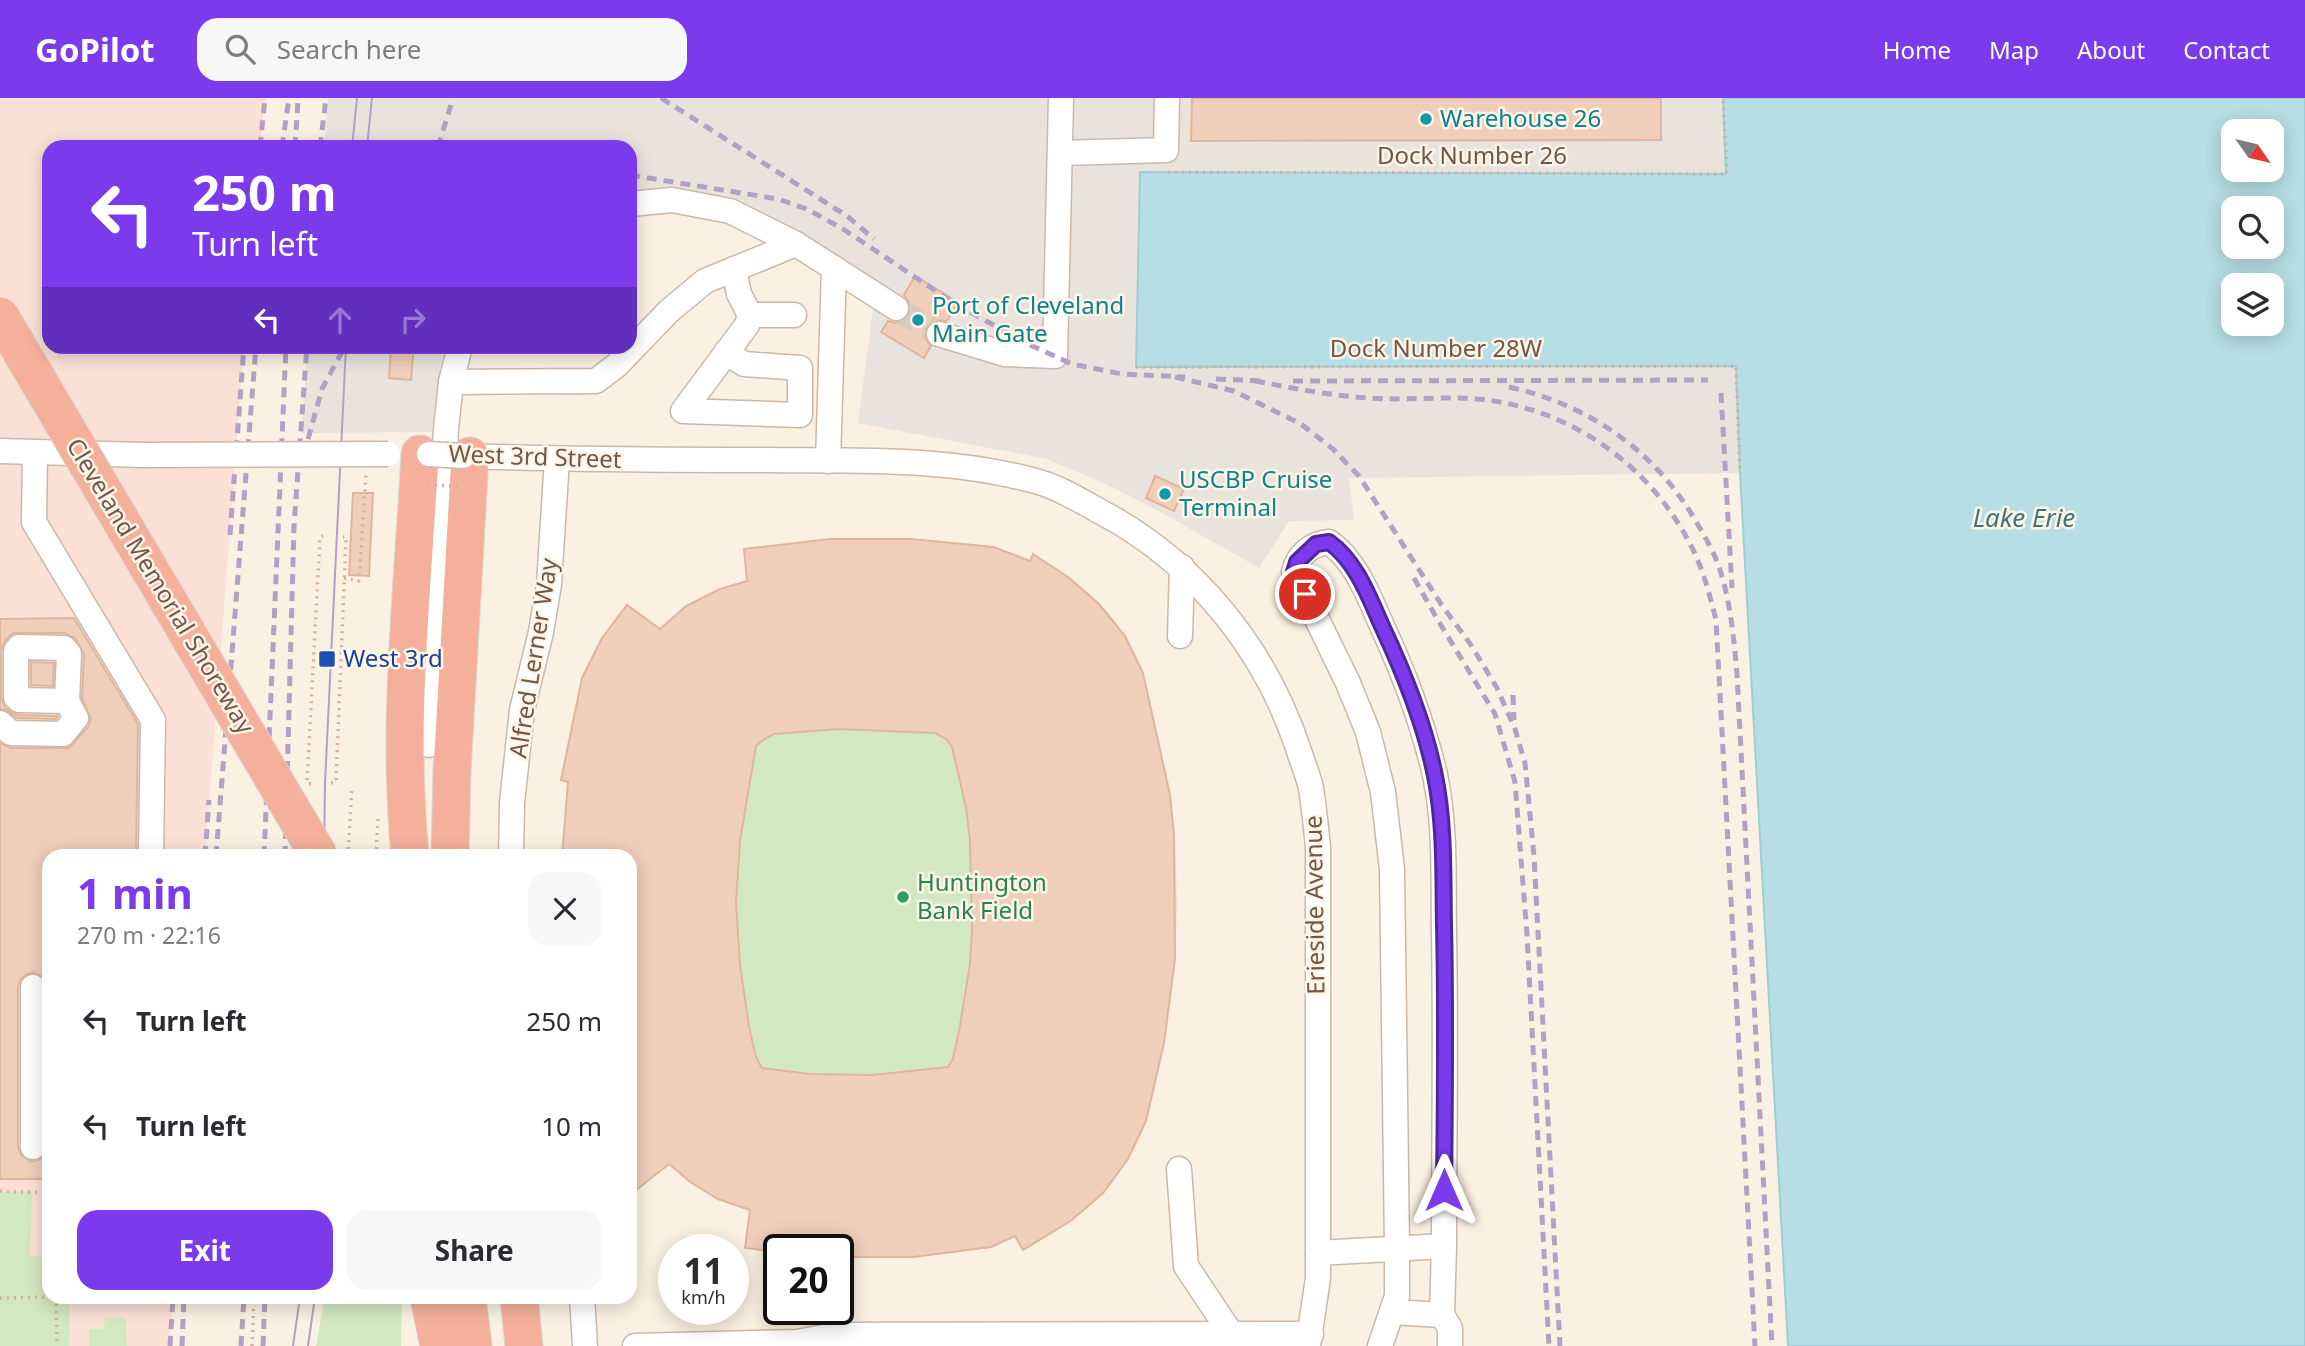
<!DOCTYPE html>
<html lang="en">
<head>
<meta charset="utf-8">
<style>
	body { margin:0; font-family:"Noto Sans",sans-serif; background:#f7f7f7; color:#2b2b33; height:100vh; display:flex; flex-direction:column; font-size:26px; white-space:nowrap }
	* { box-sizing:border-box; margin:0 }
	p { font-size:23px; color:#7c7c81 }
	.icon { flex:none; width:38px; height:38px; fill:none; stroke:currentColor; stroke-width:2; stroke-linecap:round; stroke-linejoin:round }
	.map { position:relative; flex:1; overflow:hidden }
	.sheet { position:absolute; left:42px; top:751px; width:595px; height:455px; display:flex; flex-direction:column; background:#fff; border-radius:21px; box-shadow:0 4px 18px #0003 }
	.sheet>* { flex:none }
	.guide { position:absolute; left:42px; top:42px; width:595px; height:214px; border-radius:21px; box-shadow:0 4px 18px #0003; background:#7c3aed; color:#fff; overflow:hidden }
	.needle { width:46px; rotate:124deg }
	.buttons { position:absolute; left:2221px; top:21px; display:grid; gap:14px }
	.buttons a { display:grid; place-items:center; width:63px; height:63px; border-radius:14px; background:#fff; box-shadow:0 4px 18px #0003; font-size:35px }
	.speed { position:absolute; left:658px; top:1136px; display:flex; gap:14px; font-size:35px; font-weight:700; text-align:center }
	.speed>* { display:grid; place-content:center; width:91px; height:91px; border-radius:50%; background:#fff; box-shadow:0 4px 18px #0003; line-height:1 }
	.speed small { font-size:18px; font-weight:400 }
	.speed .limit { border:4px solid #111; border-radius:10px; background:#fff; color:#111 }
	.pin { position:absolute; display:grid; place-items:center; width:60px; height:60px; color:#fff; margin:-30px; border:4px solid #fff; border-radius:50%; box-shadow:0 2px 7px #0007 }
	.me { position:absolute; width:77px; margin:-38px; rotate:0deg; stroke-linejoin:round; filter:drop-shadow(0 0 5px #0008) }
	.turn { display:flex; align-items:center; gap:24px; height:147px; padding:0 35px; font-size:32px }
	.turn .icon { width:91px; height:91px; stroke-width:2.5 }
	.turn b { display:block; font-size:49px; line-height:60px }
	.lanes { display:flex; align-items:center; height:66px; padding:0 35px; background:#0003; justify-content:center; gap:35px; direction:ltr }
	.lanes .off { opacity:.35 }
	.round { display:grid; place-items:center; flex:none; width:74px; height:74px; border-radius:21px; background:#f7f7f7 }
	.summary { display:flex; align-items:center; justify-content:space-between; height:119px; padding:0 35px }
	h1 { font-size:42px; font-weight:700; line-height:52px; color:#7c3aed }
	.action { display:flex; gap:14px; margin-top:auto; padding:14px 35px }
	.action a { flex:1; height:80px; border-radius:21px; background:#7c3aed; color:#fff; font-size:28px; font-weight:700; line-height:80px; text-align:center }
	.action a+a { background:#f7f7f7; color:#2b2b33 }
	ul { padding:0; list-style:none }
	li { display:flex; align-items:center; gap:21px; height:105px; padding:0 35px }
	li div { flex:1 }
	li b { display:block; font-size:26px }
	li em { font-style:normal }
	header { display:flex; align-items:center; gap:42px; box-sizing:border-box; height:98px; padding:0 35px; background:#7c3aed; color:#fff }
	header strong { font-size:33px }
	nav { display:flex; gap:38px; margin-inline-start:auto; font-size:24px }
	.search { width:490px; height:63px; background:#f7f7f7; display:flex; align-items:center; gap:18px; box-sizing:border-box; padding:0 24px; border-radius:21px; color:#7c7c81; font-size:26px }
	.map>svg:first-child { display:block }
	.commercial { fill:#fbe0d6 }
	.industrial { fill:#eae3dd }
	.green { fill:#d2e8c1 }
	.water { fill:#b7dee4; stroke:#9eced5; stroke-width:2; fill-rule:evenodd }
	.building { fill:#efceba; stroke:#e1b59b; stroke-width:2; fill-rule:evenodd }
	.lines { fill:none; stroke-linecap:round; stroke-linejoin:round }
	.minor-tunnel { stroke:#d8cabc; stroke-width:24; stroke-dasharray:24 12; stroke-linecap:butt }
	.minor-casing { stroke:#cbb8a9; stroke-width:27 }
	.highway-casing { stroke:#dad3d0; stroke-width:39 }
	.path { stroke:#d4b29e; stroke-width:3.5; stroke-dasharray:2 5; stroke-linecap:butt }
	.minor { stroke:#fff; stroke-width:24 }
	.highway { stroke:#f4b09a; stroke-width:37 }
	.tram { stroke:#b3a1c3; stroke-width:2 }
	.rail { stroke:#b3a1c3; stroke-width:5; stroke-dasharray:10 7; stroke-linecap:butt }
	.minor-bridge-casing { stroke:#cbb8a9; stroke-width:27; stroke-linecap:butt }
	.highway-bridge-casing { stroke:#dad3d0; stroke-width:39; stroke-linecap:butt }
	.path-bridge { stroke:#d4b29e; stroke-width:3.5; stroke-dasharray:2 5; stroke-linecap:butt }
	.minor-bridge { stroke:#fff; stroke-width:24 }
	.highway-bridge { stroke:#f4b09a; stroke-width:37 }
	.route-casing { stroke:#51269a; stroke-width:18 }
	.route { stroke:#7c3aed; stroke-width:12 }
	.culture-dot { fill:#0f9aa8; stroke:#fef5e7; stroke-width:2.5 }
	.transit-dot { fill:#1a4fb4; stroke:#fef5e7; stroke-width:2.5 }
	.leisure-dot { fill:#2e9e5b; stroke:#fef5e7; stroke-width:2.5 }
	.labels { text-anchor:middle; stroke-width:5; stroke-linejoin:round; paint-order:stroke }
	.culture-label { font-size:24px; fill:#0d838f; stroke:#fef5e7; text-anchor:start }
	.street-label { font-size:24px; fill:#715749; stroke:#fef5e7 }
	.transit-label { font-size:24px; fill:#164399; stroke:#fef5e7; text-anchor:start }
	.leisure-label { font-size:24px; fill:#27864d; stroke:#fef5e7; text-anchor:start }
	.water-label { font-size:26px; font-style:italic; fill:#41757e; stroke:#fef5e7 }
</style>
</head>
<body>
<header>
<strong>GoPilot</strong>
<div class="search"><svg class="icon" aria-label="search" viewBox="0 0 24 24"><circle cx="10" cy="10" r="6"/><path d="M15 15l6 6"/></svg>Search here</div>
<nav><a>Home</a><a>Map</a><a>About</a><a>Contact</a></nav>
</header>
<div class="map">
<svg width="2305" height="1248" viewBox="0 0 2305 1248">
	<rect width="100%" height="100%" fill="#fbf1e2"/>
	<polygon class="commercial" points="0,0 265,0 260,49 49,49 49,248 244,249 205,758 49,758 49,1199 173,1199 170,1248 0,1248"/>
	<g class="industrial">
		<polygon points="328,0 1723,0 1727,76 1141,74 1136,269 1736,268 1740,375 1349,380 1354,422 1289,423 1259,470 1155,411 1110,388 1047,361 858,325 875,195 776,134 630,96 630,49 324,49"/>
		<polygon points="308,249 443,249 432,334 301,335"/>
	</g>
	<g class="green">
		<path d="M830,441L994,449L1030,463L1033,456C1068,478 1106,503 1126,541C1143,573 1151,606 1159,642C1183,749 1182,861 1159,968C1152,1000 1145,1030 1129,1059C1105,1102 1064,1129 1023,1152L1015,1138C961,1162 897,1159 838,1159V1152H779V1154L745,1150L750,1112C717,1100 696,1089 669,1066L630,1097V758H562L568,684L561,682L582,580L627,507L660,531L686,508L720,491L747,483L744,451Z"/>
		<polygon points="0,1093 32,1094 30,1158 49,1159 49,1199 70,1199 69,1248 0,1248"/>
		<polygon points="331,1199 402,1199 401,1248 316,1248 324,1204"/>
		<polygon points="106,1220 126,1220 127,1248 89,1248 89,1231 103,1231"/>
	</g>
	<path class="water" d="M1723,0H2305V1248H1788L1740,375L1736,268L1136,269L1140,74L1726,76ZM2233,33H2272V72H2233ZM2233,110H2272V149H2233ZM2233,187H2272V226H2233Z"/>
	<g class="building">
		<polygon points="1192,0 1661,0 1661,42 1191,43"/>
		<polygon points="915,178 958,204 947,223 935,222 925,231 925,240 931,248 924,260 881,234 888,223 895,225 902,223 909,217 909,204 904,197"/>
		<polygon points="391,248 414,248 411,282 389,280"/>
		<polygon points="1155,378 1184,391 1174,413 1146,400"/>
		<polygon points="353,395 373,395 369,478 349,477"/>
		<path d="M830,441H911L994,449L1030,463L1033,456L1068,479L1099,506L1125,538L1143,575L1170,697L1174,737L1175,861L1164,945L1146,1023L1128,1061L1103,1095L1072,1122L1023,1152L1015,1138L991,1149L914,1159H838V1152H779V1154L745,1150L750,1112L718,1101L690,1084L669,1066L630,1097V758H562L568,684L561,682L582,580L602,540L627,507L660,531L686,508L720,491L747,483L744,451ZM839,631L935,635L946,641L952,649L966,710L970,742L972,834L970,866L960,928L953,961L948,969L872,977L809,976L762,970L756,959L749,929L740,867L736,805L740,743L756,648L766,640L774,636Z"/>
		<path d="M74,520L138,626L136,758H49V1081H0V645L11,650H69L88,629L91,621L82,600L84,556L75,540L64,535H13L4,544L1,553V599L5,610L18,617L58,618L56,621L17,620L9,614L0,611V521ZM34,874L45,881L48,889V1049L46,1056L41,1061L32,1064L21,1057L18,1049V889L20,882L25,877Z"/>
		<polygon points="31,564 54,565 53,588 31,587"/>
	</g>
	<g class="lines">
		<polyline class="minor-tunnel" points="896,210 939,236"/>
		<defs>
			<g id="minor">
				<polyline points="1060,55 1166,52 1167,0"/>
				<polyline points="630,106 672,102 730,113 796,146 896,210"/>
				<polyline points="734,171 739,196 750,217 794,217"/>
				<polyline points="939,236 1005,256 1055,258 1061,0"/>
				<polyline points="726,254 744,266 800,270 800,317 683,313 747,227 750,217"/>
				<polyline points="451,284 596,283 617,267 669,213 705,183 796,146"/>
				<polyline points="0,353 142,357"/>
				<polyline points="35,354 34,424 153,622 151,758"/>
				<path d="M463,358C565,361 666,362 768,362C858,363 951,359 1039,384C1060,390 1081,403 1101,414C1195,464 1264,549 1298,650C1302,663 1308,677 1311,690C1314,710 1316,729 1318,749V1180L1308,1248"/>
				<polyline points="828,363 834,170"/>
				<polyline points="1180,538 1182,469"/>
				<polyline points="0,625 11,635 63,636 76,620 67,603 69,556 64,550 19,549 16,553 16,599 19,602 67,603"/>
				<polyline points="429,647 446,331 451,284 460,248"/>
				<polyline points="511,758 512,705 522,612 541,534 549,486 557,361"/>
				<polyline points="33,1049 33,889"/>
				<polyline points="1179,1071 1186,1168 1232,1237"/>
				<polyline points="1444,1148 1442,1217 1450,1230 1450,1248"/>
				<path d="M1318,1155L1444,1148C1444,1044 1446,940 1444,836C1443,783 1446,729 1435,677C1423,626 1404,575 1382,528C1369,499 1356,463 1329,444C1311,446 1298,457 1294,474L1348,585L1368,634L1383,694L1392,771L1397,1149V1198L1380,1248"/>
				<polyline points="582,1199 585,1248"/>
				<polyline points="1392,1214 1442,1217"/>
				<polyline points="635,1248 797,1244 834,1237 1311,1236"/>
			</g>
			<g id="highway">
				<path d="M410,758C397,624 413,490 420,356"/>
				<polyline points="450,758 452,673 470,358"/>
				<polyline points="429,1199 439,1248"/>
				<polyline points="467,1199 473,1248"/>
				<polyline points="519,1199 524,1248"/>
			</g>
		</defs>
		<use href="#minor" class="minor-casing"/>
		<use href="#highway" class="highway-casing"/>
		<g class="path">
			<polyline points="1168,74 1727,76 1723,0"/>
			<polyline points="1136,269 1736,268 1740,375"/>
			<polyline points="344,480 359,483 366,376"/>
			<polyline points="331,685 336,684 346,439 343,439"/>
			<polyline points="311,686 307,685 320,439 323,438"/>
			<polyline points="348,758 352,689"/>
			<polyline points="376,758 378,720"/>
			<polyline points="0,1093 49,1095"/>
			<polyline points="56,1199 57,1248"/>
			<polyline points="0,1200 49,1199"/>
			<polyline points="252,1248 254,1199"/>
		</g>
		<use href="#minor" class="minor"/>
		<use href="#highway" class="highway"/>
		<g class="tram">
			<polyline points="352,49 357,0"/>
			<polyline points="367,49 372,0"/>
			<polyline points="313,758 314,728"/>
			<polyline points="324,758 325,685 346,248"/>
			<polyline points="293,1248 300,1199"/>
			<polyline points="308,1248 315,1199"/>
		</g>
		<g class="rail">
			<polyline points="661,0 847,118 874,141"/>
			<polyline points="260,49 265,0"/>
			<polyline points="282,49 289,0"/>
			<polyline points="295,49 298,3"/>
			<polyline points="320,49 326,0"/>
			<polyline points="438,49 453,0"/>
			<polyline points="630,77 778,101 807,111 843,131 957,207 1028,246 1072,266 1122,276 1185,279"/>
			<polyline points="1175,279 1234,293 1301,326 1333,351 1359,378 1441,506 1471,547 1497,590 1515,631 1525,665 1534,758 1560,1248"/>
			<polyline points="1216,281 1265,283"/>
			<path d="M1255,283C1293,290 1331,298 1370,300C1409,303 1449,297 1487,302C1572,313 1647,366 1688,442C1702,467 1709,494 1716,522L1755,1248"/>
			<polyline points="1293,283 1708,282"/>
			<path d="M1509,289C1590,307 1657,354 1698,427C1707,442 1716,458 1721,475C1731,508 1734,542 1737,576L1772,1248"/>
			<polyline points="1721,295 1732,490"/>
			<polyline points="308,341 322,291 345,248"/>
			<polyline points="230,437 244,248"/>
			<polyline points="1414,480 1436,519 1495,616 1515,684 1527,837 1549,1248"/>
			<polyline points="1513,597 1514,622"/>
			<polyline points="205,758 209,702"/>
			<polyline points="216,758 256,248"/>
			<polyline points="264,758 286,248"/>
			<polyline points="285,758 294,428 307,248"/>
			<polyline points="170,1248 173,1199"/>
			<polyline points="182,1248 184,1199"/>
			<polyline points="241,1248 244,1199"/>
			<polyline points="263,1248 265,1199"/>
		</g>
		<defs>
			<g id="minor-bridge">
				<polyline points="429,356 463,358"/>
				<polyline points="142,357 388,356"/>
			</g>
			<polyline id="highway-bridge" points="0,218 319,758"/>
		</defs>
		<use href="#minor-bridge" class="minor-bridge-casing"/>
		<use href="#highway-bridge" class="highway-bridge-casing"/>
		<polyline class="path-bridge" points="428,387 460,388"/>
		<use href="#minor-bridge" class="minor-bridge"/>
		<use href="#highway-bridge" class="highway-bridge"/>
	</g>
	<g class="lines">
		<defs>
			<path id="route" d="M1305,496L1294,474L1297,464L1316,446L1329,444C1356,463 1369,499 1382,528C1404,575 1425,627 1435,678C1445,727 1443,777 1444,827C1446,915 1445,1004 1444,1092"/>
		</defs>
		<use href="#route" class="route-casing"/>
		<use href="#route" class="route"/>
	</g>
	<g class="culture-dot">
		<circle cx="1426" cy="21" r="7"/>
		<circle cx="918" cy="222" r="7"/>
		<circle cx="1165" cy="396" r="7"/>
	</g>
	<rect class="transit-dot" x="318" y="552" width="18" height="18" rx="3.5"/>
	<circle class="leisure-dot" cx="903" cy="799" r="7"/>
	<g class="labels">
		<g class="culture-label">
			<text x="1440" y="29">Warehouse 26</text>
			<text x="932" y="216">Port of Cleveland<tspan x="932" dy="28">Main Gate</tspan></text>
			<text x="1179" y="390">USCBP Cruise<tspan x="1179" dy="28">Terminal</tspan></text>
		</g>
		<g class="street-label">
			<text x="1472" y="66">Dock Number 26</text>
			<text x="1436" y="259">Dock Number 28W</text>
			<text transform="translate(535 359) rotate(2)" y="8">West 3rd Street</text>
			<text transform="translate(160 488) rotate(59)" y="8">Cleveland Memorial Shoreway</text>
			<text transform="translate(534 560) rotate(-81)" y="8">Alfred Lerner Way</text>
			<text transform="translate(1315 807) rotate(-91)" y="8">Erieside Avenue</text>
		</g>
		<g class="transit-label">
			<text x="343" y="569">West 3rd</text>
		</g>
		<g class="leisure-label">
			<text x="917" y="793">Huntington<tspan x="917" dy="28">Bank Field</tspan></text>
		</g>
		<g class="water-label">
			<text x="2024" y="429">Lake Erie</text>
		</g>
	</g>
</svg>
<div class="buttons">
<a><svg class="needle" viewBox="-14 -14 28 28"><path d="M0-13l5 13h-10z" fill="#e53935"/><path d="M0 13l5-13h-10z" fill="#7c7c81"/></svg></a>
<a><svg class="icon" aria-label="search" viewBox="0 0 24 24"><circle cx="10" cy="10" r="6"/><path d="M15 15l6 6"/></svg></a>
<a><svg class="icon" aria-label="layers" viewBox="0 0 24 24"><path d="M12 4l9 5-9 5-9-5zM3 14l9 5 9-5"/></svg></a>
</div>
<div class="speed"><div>11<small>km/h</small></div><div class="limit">20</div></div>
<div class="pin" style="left:1305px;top:496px;background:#d93025"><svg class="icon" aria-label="arrive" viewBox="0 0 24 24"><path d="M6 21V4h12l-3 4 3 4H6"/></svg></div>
<svg class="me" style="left:1444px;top:1092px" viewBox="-20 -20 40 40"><path d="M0-17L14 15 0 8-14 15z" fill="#7c3aed" stroke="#fff" stroke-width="4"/></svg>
<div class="guide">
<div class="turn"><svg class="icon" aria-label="left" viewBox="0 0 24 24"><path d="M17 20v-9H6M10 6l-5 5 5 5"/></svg><div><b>250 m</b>Turn left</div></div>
<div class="lanes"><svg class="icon" aria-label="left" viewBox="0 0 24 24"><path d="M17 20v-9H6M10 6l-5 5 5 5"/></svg><svg class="icon off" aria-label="ahead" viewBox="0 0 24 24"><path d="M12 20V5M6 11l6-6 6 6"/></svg><svg class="icon off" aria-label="right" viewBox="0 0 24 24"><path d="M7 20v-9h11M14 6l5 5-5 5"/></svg></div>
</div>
<section class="sheet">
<div class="summary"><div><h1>1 min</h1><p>270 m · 22:16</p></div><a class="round"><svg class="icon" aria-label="close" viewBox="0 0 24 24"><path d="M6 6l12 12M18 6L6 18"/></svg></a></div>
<ul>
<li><svg class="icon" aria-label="left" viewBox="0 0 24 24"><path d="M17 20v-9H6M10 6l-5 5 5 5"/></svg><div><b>Turn left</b></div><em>250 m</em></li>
<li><svg class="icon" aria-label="left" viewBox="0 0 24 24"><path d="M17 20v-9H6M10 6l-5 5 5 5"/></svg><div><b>Turn left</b></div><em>10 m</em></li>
</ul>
<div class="action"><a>Exit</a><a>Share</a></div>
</section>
</div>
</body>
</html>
